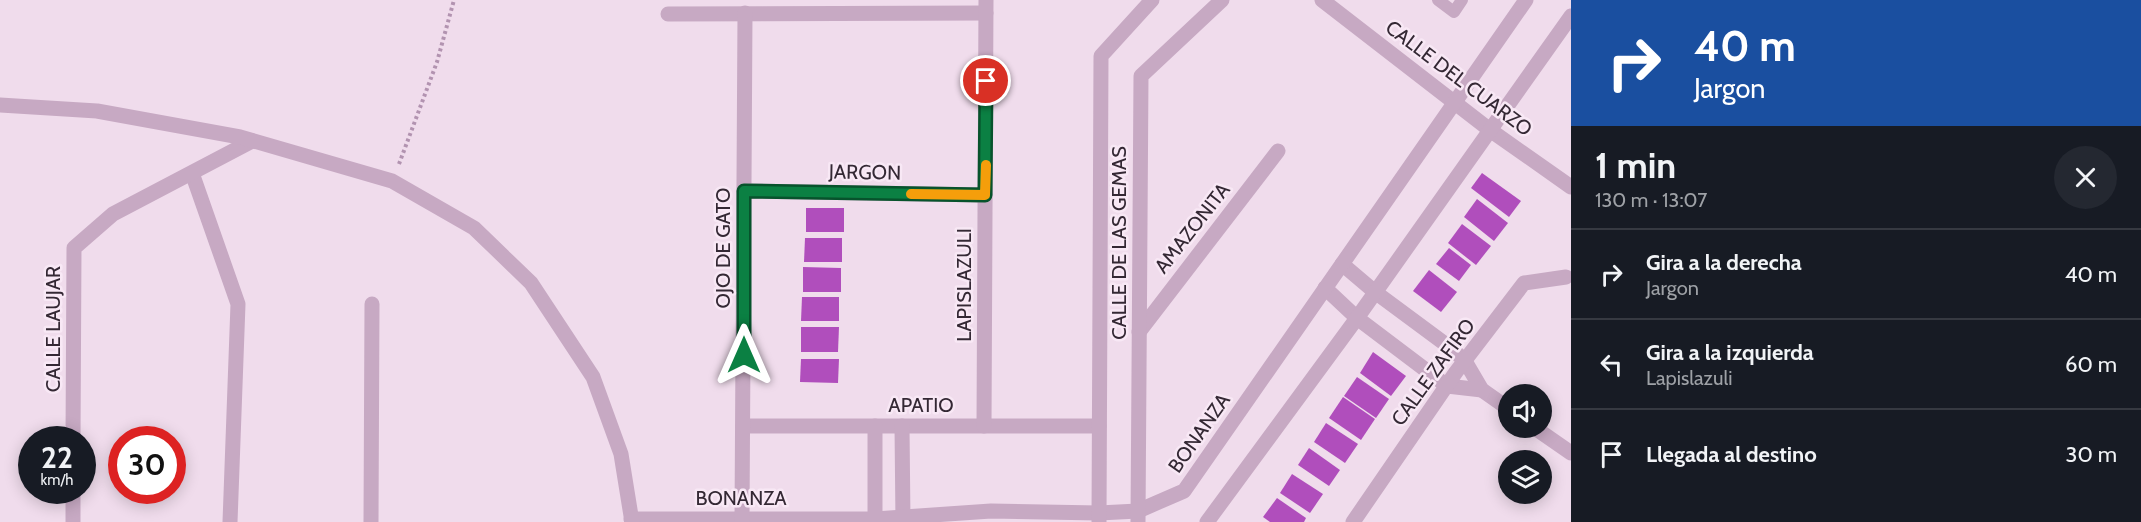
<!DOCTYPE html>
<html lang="es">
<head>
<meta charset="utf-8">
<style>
	body { margin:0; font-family:Cabin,sans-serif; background:#242831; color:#f1f3f6; height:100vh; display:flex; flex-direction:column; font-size:22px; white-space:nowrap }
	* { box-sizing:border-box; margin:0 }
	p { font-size:20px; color:#9ea1a6 }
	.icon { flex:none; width:33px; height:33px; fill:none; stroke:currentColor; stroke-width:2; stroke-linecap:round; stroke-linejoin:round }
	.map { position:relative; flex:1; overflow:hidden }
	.side { display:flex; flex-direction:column; background:#171b24; width:570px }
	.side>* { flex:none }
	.top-card { background:#1a4fa0; color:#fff; overflow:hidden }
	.fabs { position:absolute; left:1498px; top:384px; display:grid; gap:12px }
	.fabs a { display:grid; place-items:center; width:54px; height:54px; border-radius:50%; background:#171b24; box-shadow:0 3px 15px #0003; font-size:30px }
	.speed { position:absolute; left:18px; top:426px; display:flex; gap:12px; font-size:30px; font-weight:700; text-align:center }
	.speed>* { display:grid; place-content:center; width:78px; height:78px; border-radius:50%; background:#171b24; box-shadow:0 3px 15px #0003; line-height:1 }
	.speed small { font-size:15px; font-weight:400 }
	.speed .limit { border:9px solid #d22; background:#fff; color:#111 }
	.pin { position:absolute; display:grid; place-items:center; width:51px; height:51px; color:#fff; margin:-26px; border:3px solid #fff; border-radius:50%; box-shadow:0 2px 6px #0007 }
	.me { position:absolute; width:66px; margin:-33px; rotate:0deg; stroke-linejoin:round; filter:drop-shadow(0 0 4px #0008) }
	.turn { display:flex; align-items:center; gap:21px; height:126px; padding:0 24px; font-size:27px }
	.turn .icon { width:78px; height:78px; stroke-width:2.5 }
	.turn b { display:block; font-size:42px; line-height:51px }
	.round { display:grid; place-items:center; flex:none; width:63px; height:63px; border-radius:32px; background:#242831 }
	.head { display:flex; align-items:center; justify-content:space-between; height:102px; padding:0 24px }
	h1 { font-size:36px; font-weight:700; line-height:45px }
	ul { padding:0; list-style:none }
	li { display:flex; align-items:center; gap:18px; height:90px; padding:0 24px; border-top:2px solid #363941 }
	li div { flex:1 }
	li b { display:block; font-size:22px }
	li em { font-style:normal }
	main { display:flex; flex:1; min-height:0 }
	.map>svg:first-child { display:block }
	.building { fill:#b04ebc }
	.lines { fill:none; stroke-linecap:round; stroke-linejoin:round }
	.path { stroke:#b293b0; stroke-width:4; stroke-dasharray:3 3; stroke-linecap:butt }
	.service { stroke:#c7a9c3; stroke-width:12 }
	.minor { stroke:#c7a9c3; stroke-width:15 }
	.tertiary { stroke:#c7a9c3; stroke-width:15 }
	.route-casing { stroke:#07532c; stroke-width:15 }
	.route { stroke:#0b8043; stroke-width:10 }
	.slow { stroke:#f59e0b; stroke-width:10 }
	.labels { text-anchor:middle; stroke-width:5; stroke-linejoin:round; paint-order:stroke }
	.street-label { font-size:20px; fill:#342834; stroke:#f8e8f5 }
</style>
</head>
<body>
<main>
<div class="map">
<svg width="1571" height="522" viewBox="0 0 1571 522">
	<rect width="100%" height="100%" fill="#f0dcec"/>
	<g class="building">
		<polygon points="1482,173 1521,201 1509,217 1471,188"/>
		<polygon points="1477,199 1508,223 1494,241 1464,217"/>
		<rect x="806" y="208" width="38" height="24"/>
		<polygon points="1462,224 1491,246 1476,265 1448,243"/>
		<polygon points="805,238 842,238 842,262 804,262"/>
		<polygon points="1449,248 1471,265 1459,281 1436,264"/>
		<polygon points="803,267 841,268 841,292 803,292"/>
		<polygon points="1429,270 1457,292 1441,312 1413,291"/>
		<polygon points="802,297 839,297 839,321 801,321"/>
		<polygon points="801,327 839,327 838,352 801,352"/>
		<polygon points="1373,352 1406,376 1391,396 1360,373"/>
		<polygon points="801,359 839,359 838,383 800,382"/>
		<polygon points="1357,377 1389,399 1376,418 1344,396"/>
		<polygon points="1343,397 1375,419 1361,440 1329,418"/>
		<polygon points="1326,423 1358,444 1345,463 1314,442"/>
		<polygon points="1309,448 1340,470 1329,486 1298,465"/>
		<polygon points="1292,474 1323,494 1310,513 1280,493"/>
		<polygon points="1277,498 1306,518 1304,522 1270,522 1263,517"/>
	</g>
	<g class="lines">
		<polyline class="path" points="399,164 437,62 454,0"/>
		<polyline class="service" points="1438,0 1454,12 1462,0"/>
		<g class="minor">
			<polyline points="1322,0 1490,130 1571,187"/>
			<polyline points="668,14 986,13"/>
			<polyline points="192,173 238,304 230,522"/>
			<polyline points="744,191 985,195"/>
			<polyline points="1342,264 1375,292 1452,349 1465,361 1482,390 1509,409"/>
			<polyline points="1325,288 1357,318 1447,386 1482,390"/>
			<polyline points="1139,332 1278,151"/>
			<polyline points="743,426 1099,426"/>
			<polyline points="902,426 903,522"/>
			<polyline points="984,426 986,0"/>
			<polyline points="1535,428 1571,453"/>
			<polyline points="73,440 74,248 113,214 252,141"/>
			<polyline points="631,519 875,519 991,511 1099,513 1138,511 1184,491 1526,0"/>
			<polyline points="742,519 745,13"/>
			<polyline points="73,522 73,490"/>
			<polyline points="371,522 372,304"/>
			<polyline points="875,522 875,426"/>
			<polyline points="1207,522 1357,318 1571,16"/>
			<polyline points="1353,522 1456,372 1524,283 1566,277"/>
		</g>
		<g class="tertiary">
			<polyline points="0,105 97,111 240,137 392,181 474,228 531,283 593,377 621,454 632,522"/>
			<polyline points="1099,522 1101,56 1152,0"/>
			<polyline points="1138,522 1141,76 1222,0"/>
		</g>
	</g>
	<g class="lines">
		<defs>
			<polyline id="route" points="744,355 744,191 985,195 986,81"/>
		</defs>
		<use href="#route" class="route-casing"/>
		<use href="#route" class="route"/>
		<polyline class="slow" points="911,194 985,195 986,165"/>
	</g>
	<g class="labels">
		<g class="street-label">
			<text transform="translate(1459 78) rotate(37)" y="7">CALLE DEL CUARZO</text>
			<text transform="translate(865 172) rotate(1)" y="7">JARGON</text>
			<text transform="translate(1192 228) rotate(-52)" y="7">AMAZONITA</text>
			<text transform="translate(1119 243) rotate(-90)" y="7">CALLE DE LAS GEMAS</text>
			<text transform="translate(723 248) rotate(-90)" y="7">OJO DE GATO</text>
			<text transform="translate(964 285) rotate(-90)" y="7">LAPISLAZULI</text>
			<text transform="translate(53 329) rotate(-90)" y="7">CALLE LAUJAR</text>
			<text transform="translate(1433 372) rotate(-54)" y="7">CALLE ZAFIRO</text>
			<text x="921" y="412">APATIO</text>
			<text transform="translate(1199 433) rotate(-55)" y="7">BONANZA</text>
			<text x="741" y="505">BONANZA</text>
		</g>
	</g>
</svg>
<div class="fabs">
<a><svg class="icon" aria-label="sound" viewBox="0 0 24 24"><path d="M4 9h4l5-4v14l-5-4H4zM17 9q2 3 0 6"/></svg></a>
<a><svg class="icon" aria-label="layers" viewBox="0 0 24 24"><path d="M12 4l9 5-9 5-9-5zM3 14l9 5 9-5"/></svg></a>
</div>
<div class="speed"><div>22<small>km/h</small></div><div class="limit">30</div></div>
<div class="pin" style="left:986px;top:81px;background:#d93025"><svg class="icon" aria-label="arrive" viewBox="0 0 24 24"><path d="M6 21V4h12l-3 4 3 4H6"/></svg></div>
<svg class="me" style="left:744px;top:355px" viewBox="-20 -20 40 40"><path d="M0-17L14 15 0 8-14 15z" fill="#0b8043" stroke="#fff" stroke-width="4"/></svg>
</div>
<section class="side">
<div class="top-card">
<div class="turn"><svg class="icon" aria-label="right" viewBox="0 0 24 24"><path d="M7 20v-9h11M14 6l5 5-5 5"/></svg><div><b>40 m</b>Jargon</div></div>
</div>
<div class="head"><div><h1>1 min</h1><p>130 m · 13:07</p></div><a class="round"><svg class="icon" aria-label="close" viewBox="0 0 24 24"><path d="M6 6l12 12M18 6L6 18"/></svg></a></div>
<ul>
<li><svg class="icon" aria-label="right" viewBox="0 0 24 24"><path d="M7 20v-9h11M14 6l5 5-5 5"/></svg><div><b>Gira a la derecha</b><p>Jargon</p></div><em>40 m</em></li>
<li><svg class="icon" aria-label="left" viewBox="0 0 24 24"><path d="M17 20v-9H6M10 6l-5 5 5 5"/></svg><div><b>Gira a la izquierda</b><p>Lapislazuli</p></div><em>60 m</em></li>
<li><svg class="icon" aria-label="arrive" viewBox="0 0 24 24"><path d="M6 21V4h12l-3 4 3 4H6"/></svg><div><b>Llegada al destino</b></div><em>30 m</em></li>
</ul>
</section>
</main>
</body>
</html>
